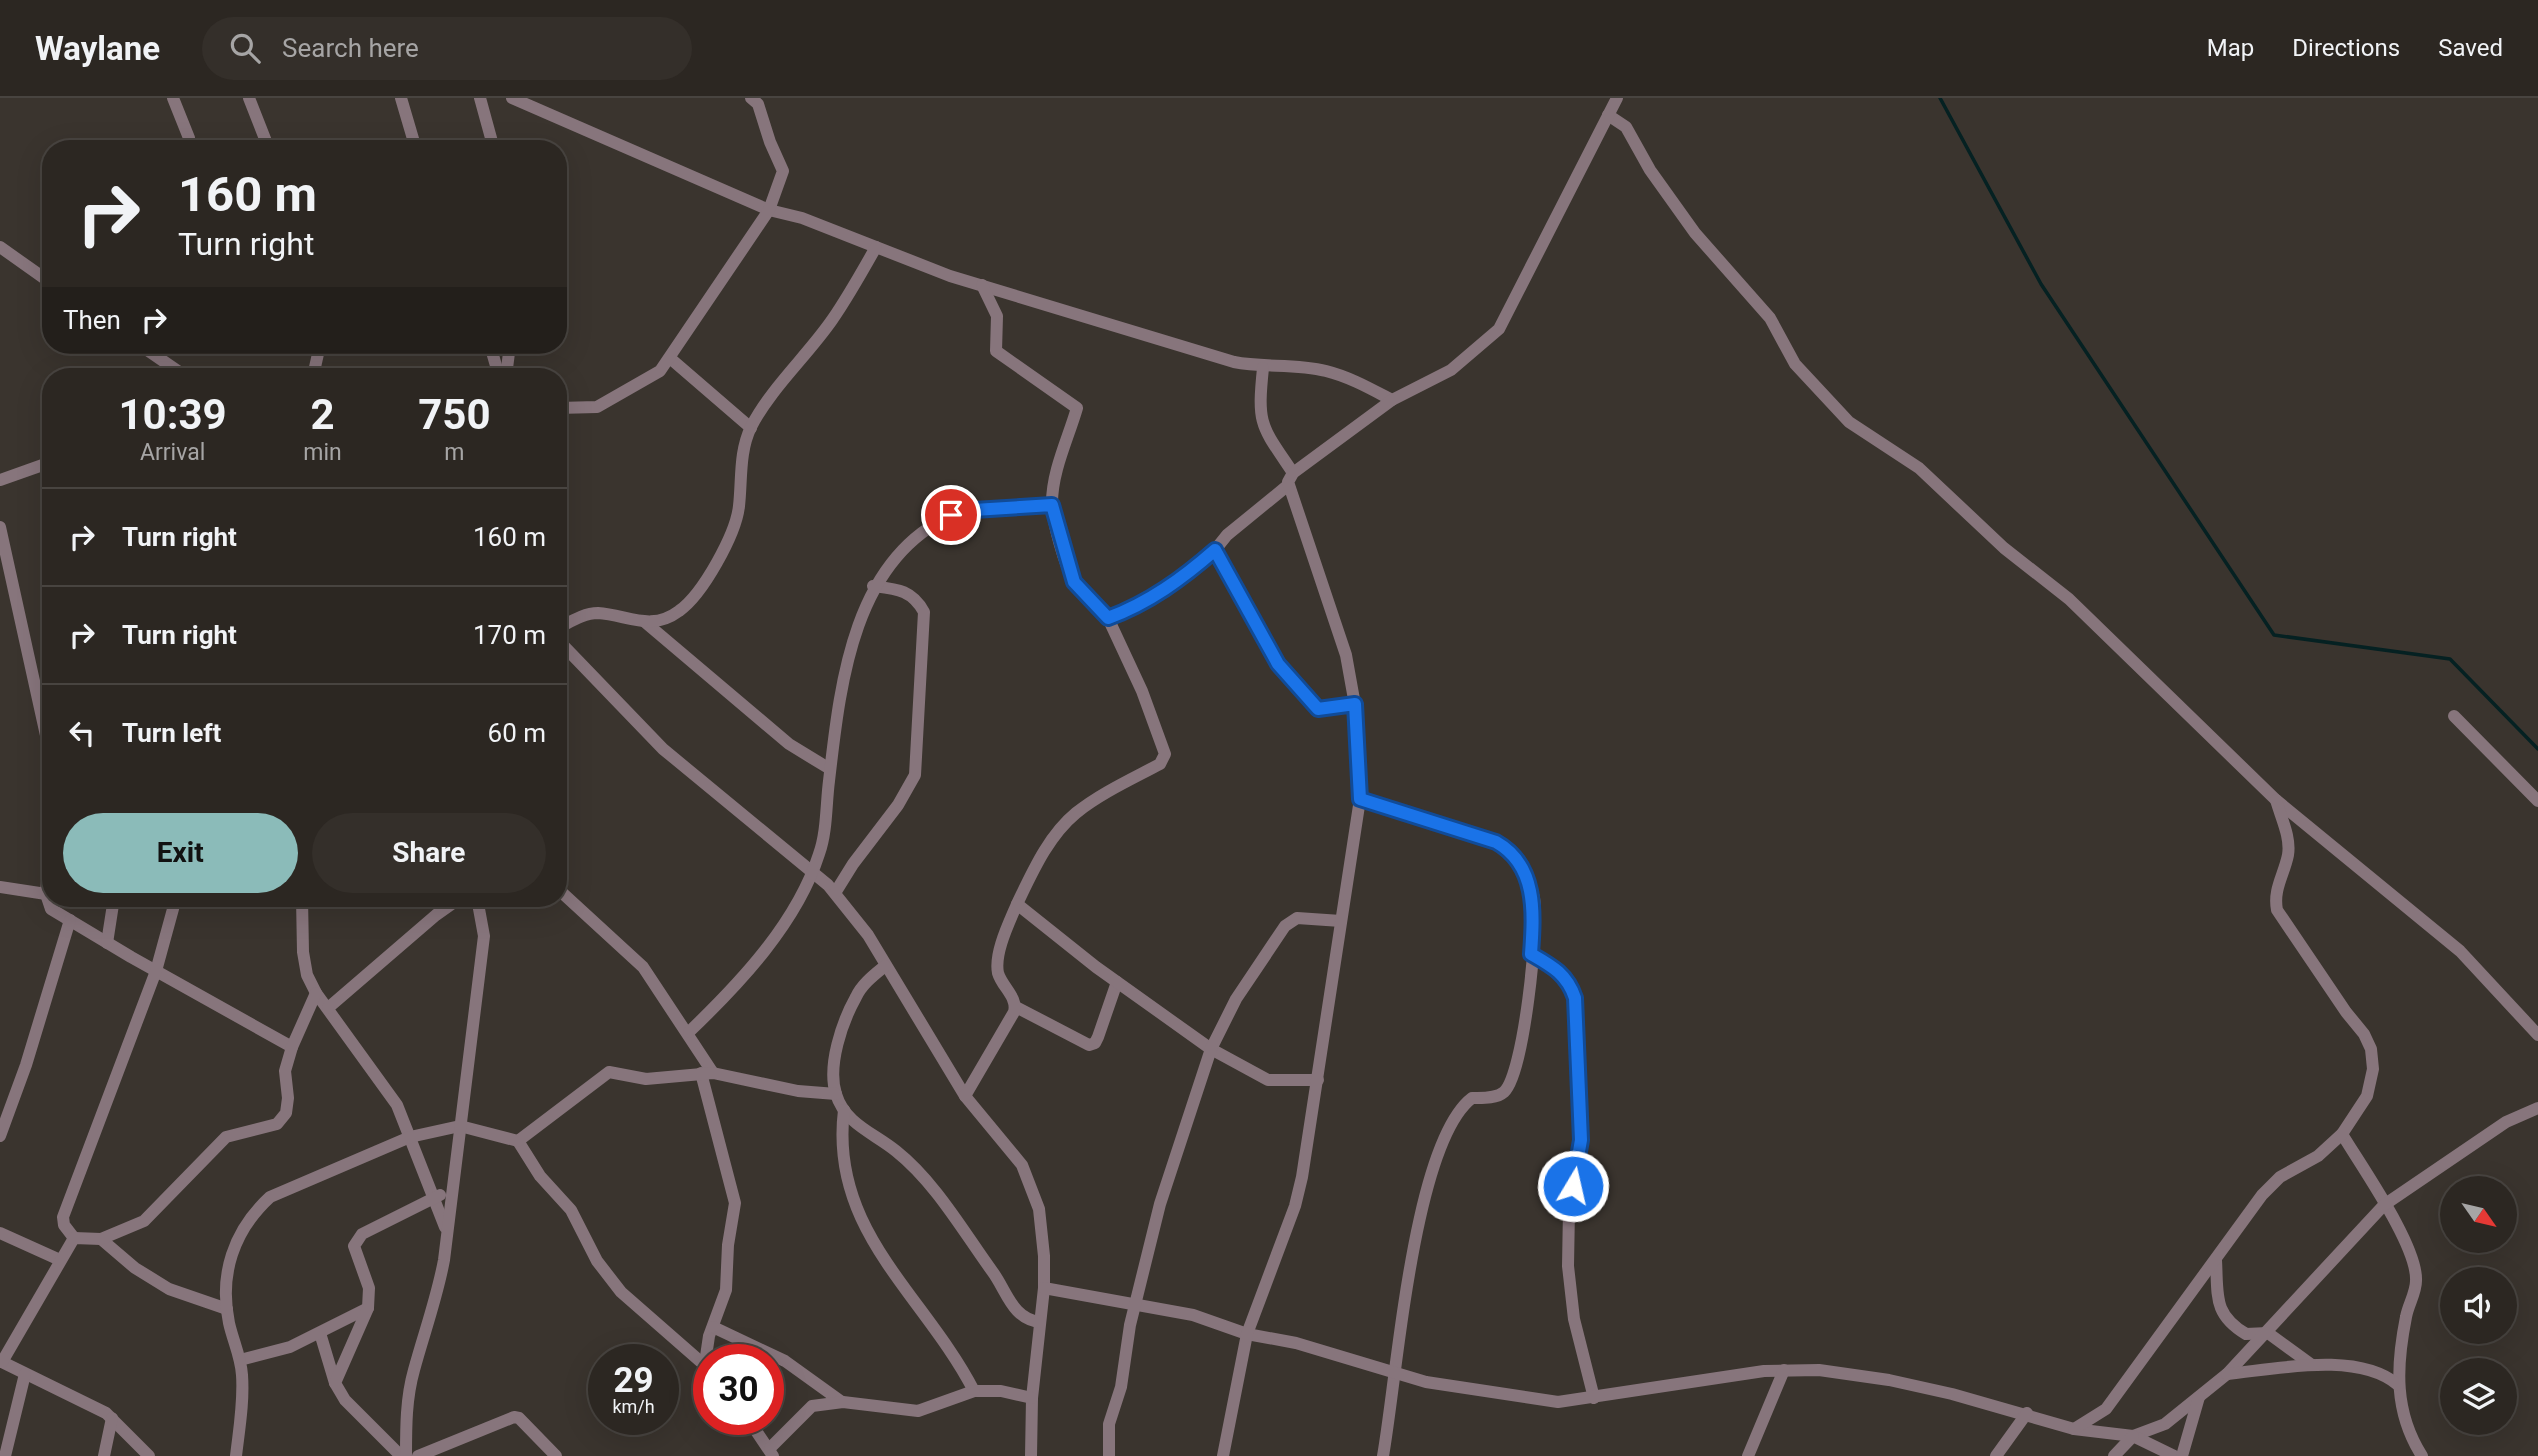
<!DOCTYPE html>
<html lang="en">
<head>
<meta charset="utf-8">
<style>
	body { margin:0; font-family:Roboto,sans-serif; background:#342f2a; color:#f1f3f6; height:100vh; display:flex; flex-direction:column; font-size:26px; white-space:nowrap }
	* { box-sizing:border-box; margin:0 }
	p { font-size:23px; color:#a6a5a5 }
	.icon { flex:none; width:38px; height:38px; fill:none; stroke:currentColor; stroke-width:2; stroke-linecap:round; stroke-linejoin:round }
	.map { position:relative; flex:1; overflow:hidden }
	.drawer { position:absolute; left:42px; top:270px; width:525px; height:539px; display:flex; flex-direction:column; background:#2c2722; border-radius:28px; box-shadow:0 7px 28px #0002,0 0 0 2px #484440 }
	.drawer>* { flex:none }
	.banner { position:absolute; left:42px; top:42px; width:525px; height:214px; border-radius:28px; box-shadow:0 7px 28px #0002,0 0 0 2px #484440; background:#2c2722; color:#f1f3f6; overflow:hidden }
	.needle { width:46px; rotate:124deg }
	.controls { position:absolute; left:2440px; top:1078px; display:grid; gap:14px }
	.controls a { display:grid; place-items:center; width:77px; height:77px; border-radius:50%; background:#2c2722; box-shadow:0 7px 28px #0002,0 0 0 2px #484440; font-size:35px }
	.speed { position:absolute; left:588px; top:1246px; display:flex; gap:14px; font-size:35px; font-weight:700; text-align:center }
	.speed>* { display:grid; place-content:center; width:91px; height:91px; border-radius:50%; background:#2c2722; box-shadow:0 7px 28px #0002,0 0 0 2px #484440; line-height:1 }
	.speed small { font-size:18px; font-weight:400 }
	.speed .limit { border:10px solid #d22; background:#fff; color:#111 }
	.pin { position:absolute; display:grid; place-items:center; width:60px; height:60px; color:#fff; margin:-30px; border:4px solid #fff; border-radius:50%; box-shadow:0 2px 7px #0007 }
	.me { position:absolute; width:77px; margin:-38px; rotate:9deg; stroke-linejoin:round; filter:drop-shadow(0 0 5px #0008) }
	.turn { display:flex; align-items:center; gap:24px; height:147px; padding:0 21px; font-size:32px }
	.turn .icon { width:91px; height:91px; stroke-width:2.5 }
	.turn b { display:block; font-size:49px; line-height:60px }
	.then { display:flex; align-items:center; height:66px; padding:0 21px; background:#0003; gap:14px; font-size:26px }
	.eta { display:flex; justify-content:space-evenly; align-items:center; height:119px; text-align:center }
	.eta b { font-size:42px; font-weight:700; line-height:49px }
	.action { display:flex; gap:14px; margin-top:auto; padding:14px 21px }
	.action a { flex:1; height:80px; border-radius:42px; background:#8bbbb9; color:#111; font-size:28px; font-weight:700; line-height:80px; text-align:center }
	.action a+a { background:#342f2a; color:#f1f3f6 }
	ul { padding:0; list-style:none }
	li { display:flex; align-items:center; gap:21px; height:98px; padding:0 21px; border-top:2px solid #484440 }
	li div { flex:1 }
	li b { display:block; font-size:26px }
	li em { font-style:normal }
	header { display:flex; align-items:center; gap:42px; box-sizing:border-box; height:98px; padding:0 35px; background:#2c2722; border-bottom:2px solid #484440 }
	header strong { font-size:33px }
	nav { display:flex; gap:38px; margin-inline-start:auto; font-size:24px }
	.search { width:490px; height:63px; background:#342f2a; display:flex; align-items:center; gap:18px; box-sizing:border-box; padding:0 24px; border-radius:38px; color:#a6a5a5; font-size:26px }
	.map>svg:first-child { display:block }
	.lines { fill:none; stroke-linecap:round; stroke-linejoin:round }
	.stream { stroke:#052122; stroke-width:3.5 }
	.minor { stroke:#87757c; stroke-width:12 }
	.route-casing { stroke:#114b97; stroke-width:18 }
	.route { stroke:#1a73e8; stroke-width:12 }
</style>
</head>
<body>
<header>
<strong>Waylane</strong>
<div class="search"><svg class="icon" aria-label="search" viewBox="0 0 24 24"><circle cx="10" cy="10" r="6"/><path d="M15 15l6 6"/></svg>Search here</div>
<nav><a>Map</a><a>Directions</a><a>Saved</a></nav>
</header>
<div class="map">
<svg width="2538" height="1358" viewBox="0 0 2538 1358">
	<rect width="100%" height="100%" fill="#3a342e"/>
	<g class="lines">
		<polyline class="stream" points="1940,0 2041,186 2274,537 2450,561 2538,651"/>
		<g class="minor">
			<polyline points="173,0 189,40"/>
			<polyline points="249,0 269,51"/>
			<polyline points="401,0 416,51"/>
			<polyline points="480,0 494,51"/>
			<path d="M512,0L769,112L802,120L950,178L1234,264C1264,270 1296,265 1326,273C1350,279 1371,291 1392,302"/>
			<polyline points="1608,17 1626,29 1650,72 1695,135 1770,220 1795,266 1849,324 1919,370 2004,450 2069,501 2276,702 2460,853 2538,937"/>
			<polyline points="0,149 51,185"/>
			<path d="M982,187L997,218L996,253L1077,310C1068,341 1052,373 1052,405C1052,424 1065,468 1074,484C1082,498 1097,510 1108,520C1149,504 1183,480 1215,452"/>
			<polyline points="140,247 185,278"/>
			<polyline points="490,247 499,278"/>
			<polyline points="671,261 751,330"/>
			<path d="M1263,270C1257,328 1261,327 1293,375"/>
			<polyline points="313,278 320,247"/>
			<polyline points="506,278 510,247"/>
			<polyline points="558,310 597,309 660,273 769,112 783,73 770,44 758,6 751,0"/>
			<polyline points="0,382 51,364"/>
			<polyline points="1287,388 1227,437 1215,452 1278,566 1318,611 1355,606"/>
			<polyline points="0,429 49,651 51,687"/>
			<polyline points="646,525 789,646 830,671"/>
			<path d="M558,530C570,524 584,515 598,515C628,517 651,534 679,513C703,496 736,436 739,408C742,381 739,354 751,329C771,290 807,258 832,222C848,199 862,174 876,149"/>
			<polyline points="558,542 663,651 828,787 868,837 965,998 1022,1067 1039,1111 1044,1158 1044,1190 1032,1300 1031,1358"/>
			<polyline points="2454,618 2538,703"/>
			<path d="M1360,701L1496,743C1515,754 1529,778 1534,800C1539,828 1524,976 1504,994C1496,1001 1482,1000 1472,1000C1413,1045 1397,1280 1383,1358"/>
			<polyline points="51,722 46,796 51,811 131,859 292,949"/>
			<polyline points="0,789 46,796"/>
			<polyline points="558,791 643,869 713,975"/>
			<path d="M835,795L853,766L898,707L915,677L924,514C912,492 897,491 873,488"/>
			<polyline points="302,800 303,854 307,877 316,895 397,1007 445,1129"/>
			<path d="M1017,806C1032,775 1048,738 1076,715C1101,695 1132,681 1160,666L1165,656L1142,593L1108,520"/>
			<polyline points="107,845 114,800"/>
			<path d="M1531,856C1552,868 1567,876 1575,900L1581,1042L1569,1111L1568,1168L1574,1221L1594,1300"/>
			<path d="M885,868C874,877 862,886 856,899C842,924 827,968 836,996C845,1026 874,1035 896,1053C935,1084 963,1133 992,1173C1007,1193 1012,1221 1040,1224"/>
			<polyline points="1016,909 1089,947 1095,945 1098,939 1117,884"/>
			<polyline points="328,910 436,817 460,800"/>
			<path d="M689,934C740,885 797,825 819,756C827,734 826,706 829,683C840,588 852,462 952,417C972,407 1027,409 1052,407"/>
			<polyline points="701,975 735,1105 728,1147 726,1192 709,1238 705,1265"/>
			<path d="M965,998L1014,914C1018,899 1002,889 998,875C994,855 1009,825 1017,806L1096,869L1211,951L1268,982H1318"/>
			<path d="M844,1012C829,1133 924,1196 974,1293H1001L1032,1300"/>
			<path d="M2342,1036C2361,1068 2418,1148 2416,1183C2416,1195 2408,1207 2406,1219C2396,1269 2394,1314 2422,1358"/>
			<polyline points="0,1038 26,967 70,822"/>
			<polyline points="518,1043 540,1078 571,1112 597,1163 621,1194 709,1271"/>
			<polyline points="0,1135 60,1162"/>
			<polyline points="74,1140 64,1127 63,1119 156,873 176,800"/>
			<polyline points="101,1141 135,1170 169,1191 227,1211"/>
			<path d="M2216,1162C2218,1198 2213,1216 2246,1236L2268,1235L2312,1267"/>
			<polyline points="1044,1190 1193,1217 1247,1236 1296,1245 1426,1284 1558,1304 1764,1273 1819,1272 1889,1282 1952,1296 2074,1331 2133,1338 2165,1326 2227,1276 2384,1107 2506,1024 2538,1010"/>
			<polyline points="713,1229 785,1263 842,1304"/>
			<polyline points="320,1235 335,1285"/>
			<polyline points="240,1262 290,1249 368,1210"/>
			<polyline points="0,1263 106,1315 149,1358"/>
			<polyline points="2,1264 74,1140 101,1141 144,1123 226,1039 277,1026 286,1015 288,1000 285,973 292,949 316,895"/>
			<path d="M2227,1276C2277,1271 2358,1253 2398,1287"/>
			<polyline points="748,1321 773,1358"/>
			<path d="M2074,1331L2106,1311L2262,1097L2280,1079L2318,1058L2342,1036L2367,998L2373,971L2371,951L2364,936L2346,914L2277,812C2273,791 2284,777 2288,757C2291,739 2281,720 2276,702"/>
			<polyline points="2133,1338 2174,1358"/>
			<polyline points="770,1350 812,1308 843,1304 918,1313 974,1293"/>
			<polyline points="5,1358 25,1276"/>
			<polyline points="104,1358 112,1320"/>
			<path d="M236,1358C239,1332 244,1304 242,1277C241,1259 233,1243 229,1225C219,1177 233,1133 270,1099L410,1039L460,1028L518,1043L609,974L646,981L713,975L798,993L836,996"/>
			<polyline points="401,1358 345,1302 335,1285 368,1210 369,1190 354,1148 362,1136 440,1097"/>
			<path d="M406,1358C406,1329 406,1300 414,1272C424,1235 437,1200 444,1162L484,838L477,800"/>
			<polyline points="418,1358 514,1319 519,1320 556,1358"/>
			<polyline points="1109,1358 1109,1326 1121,1289 1130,1227 1160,1106 1211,951 1236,901 1285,828 1297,820 1341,823"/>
			<polyline points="1223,1358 1247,1236 1295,1108 1302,1079 1360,701 1360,678 1357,618 1346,557 1288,384 1293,375 1392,302 1451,272 1499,231 1617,0"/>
			<polyline points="1748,1358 1784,1272"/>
			<polyline points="1996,1358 2027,1315"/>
			<polyline points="2114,1358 2133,1338"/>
			<polyline points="2182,1358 2199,1299"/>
		</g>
	</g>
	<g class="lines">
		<defs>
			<path id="route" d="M951,417L974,412L1052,407L1074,484L1108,520C1149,505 1183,480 1215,452L1278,566L1318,611L1355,606L1360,701L1496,744C1537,767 1534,814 1531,856C1552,868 1567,876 1575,900L1581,1042L1573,1088"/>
		</defs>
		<use href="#route" class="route-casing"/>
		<use href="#route" class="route"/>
	</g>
</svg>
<div class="controls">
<a><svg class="needle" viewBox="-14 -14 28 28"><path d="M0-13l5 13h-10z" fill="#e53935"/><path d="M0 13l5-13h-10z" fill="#a6a5a5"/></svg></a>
<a><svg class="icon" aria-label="sound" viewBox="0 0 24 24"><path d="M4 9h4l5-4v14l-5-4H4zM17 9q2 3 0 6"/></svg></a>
<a><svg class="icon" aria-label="layers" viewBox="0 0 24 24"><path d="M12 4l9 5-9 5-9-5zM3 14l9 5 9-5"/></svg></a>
</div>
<div class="speed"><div>29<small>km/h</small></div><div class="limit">30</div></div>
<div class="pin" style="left:951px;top:417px;background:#d93025"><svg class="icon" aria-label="arrive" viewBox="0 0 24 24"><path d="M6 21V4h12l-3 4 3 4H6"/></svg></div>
<svg class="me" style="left:1573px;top:1088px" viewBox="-20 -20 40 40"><circle r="17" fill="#1a73e8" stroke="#fff" stroke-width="3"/><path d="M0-11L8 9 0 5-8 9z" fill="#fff"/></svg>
<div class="banner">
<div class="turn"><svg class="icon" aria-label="right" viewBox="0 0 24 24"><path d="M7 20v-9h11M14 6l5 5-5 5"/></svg><div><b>160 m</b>Turn right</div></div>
<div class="then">Then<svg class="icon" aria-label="right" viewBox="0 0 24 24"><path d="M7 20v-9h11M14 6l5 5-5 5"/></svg></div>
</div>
<section class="drawer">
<div class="eta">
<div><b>10:39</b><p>Arrival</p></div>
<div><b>2</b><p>min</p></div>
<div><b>750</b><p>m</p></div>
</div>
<ul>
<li><svg class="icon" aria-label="right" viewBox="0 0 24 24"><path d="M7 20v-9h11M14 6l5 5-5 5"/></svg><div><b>Turn right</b></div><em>160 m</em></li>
<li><svg class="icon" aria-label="right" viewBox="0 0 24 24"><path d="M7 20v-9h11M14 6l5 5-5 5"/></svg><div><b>Turn right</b></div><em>170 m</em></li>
<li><svg class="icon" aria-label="left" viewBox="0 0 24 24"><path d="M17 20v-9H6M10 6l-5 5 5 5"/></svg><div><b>Turn left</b></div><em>60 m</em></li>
</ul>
<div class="action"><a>Exit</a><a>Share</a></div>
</section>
</div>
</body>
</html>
